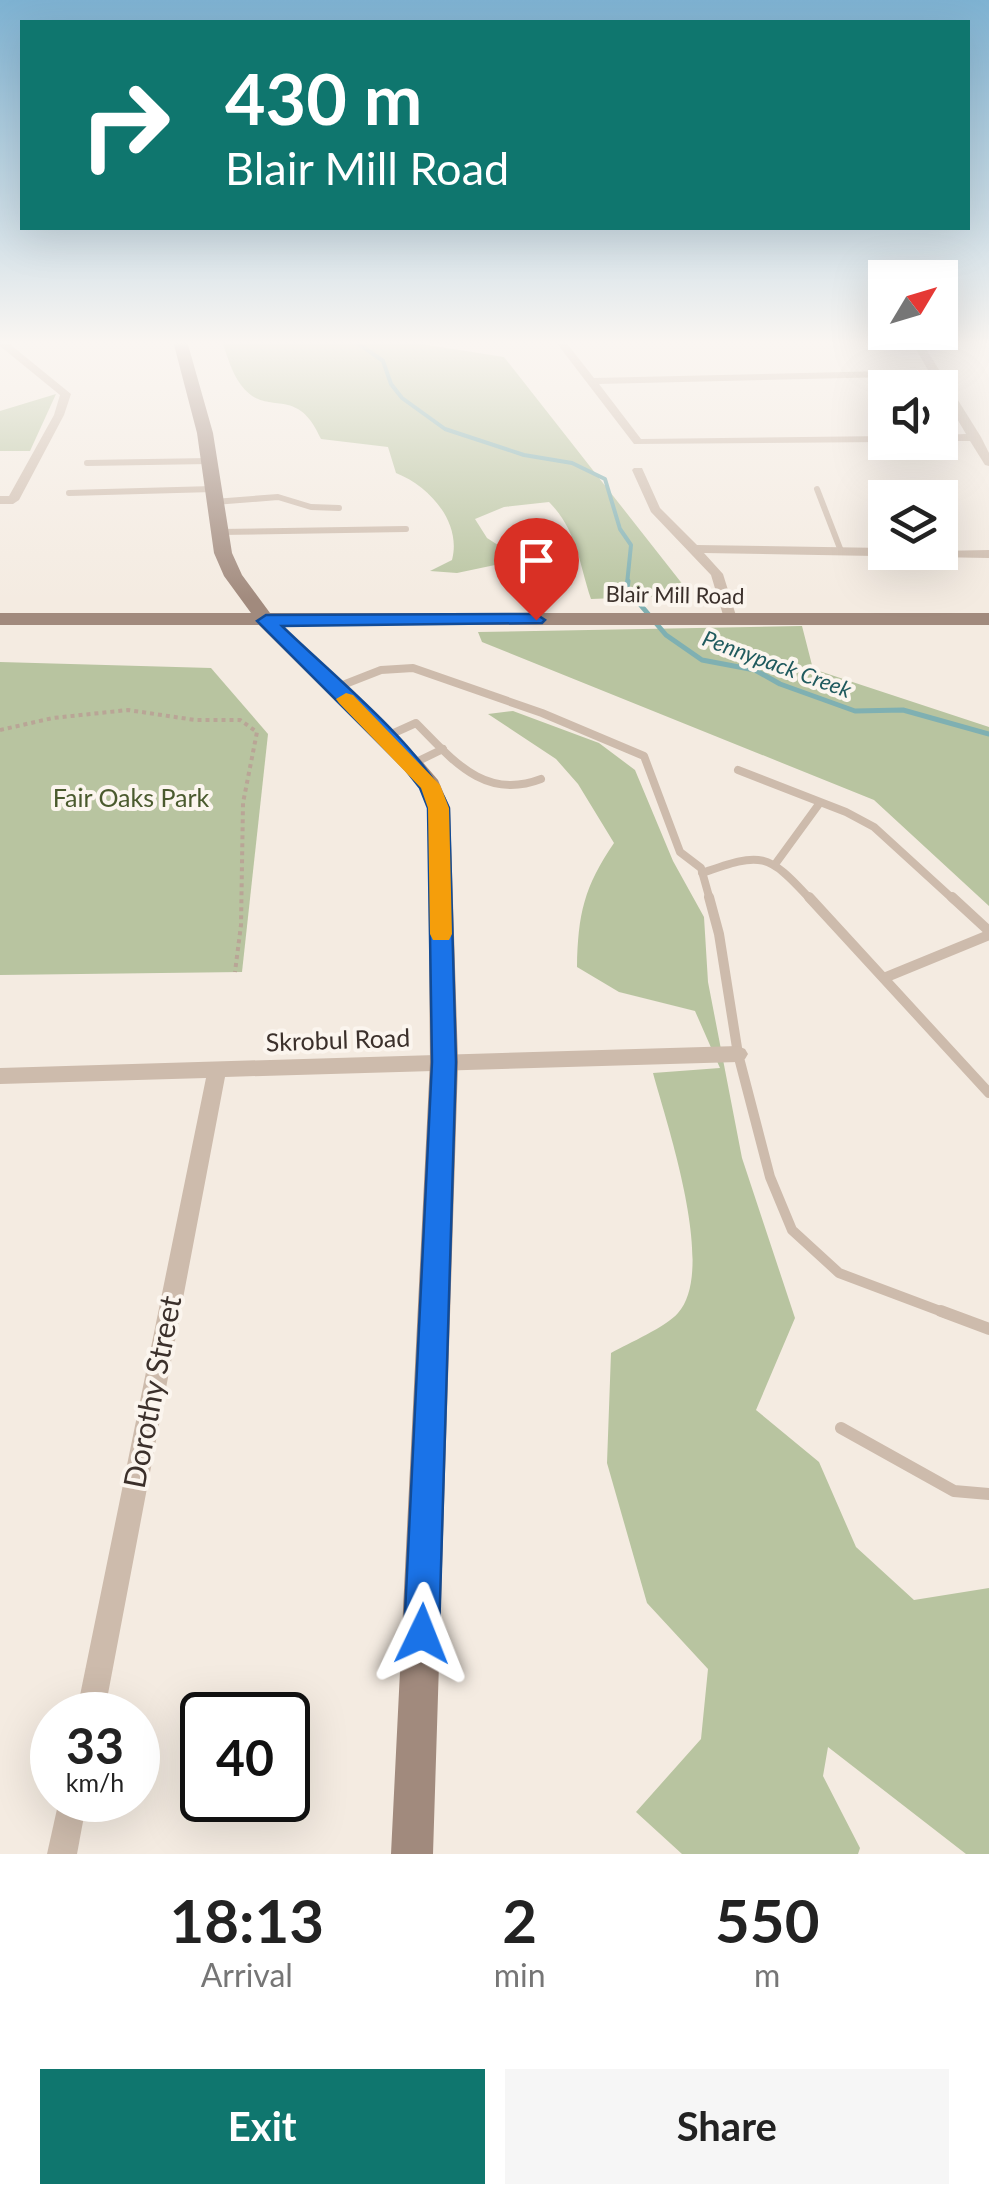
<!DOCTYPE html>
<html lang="en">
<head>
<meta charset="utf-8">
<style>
	body { margin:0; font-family:Lato,sans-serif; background:#f6f6f6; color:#222; height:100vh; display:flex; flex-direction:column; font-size:38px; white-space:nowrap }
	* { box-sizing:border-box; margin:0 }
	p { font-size:32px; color:#767676 }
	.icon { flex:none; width:55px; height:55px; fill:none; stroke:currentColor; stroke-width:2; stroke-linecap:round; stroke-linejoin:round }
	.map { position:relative; height:1854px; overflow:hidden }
	.side { display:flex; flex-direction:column; background:#fff; flex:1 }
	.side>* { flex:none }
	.top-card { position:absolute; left:20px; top:20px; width:950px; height:210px; border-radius:0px; box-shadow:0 10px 40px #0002; background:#0f766e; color:#fff; overflow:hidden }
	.needle { width:65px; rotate:52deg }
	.tools { position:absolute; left:868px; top:260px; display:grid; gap:20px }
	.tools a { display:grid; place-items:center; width:90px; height:90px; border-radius:0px; background:#fff; box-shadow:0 10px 40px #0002; font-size:50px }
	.speed { position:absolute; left:30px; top:1692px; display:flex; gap:20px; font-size:50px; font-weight:700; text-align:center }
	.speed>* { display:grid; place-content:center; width:130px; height:130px; border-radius:50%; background:#fff; box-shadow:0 10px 40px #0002; line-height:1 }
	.speed small { font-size:25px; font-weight:400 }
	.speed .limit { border:5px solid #111; border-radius:15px; background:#fff; color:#111 }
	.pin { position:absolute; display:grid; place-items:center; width:85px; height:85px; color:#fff; margin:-102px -42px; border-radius:50% 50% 50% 0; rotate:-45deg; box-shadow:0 0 10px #0007 }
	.pin .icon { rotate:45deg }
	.me { position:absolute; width:110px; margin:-55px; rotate:2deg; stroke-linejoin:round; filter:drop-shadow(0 0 8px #0008) }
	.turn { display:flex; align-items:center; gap:35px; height:210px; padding:0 40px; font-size:45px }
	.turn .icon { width:130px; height:130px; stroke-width:2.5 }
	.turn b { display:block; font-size:70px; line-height:85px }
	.eta { display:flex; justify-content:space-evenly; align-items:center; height:170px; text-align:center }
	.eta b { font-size:60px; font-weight:700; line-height:70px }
	.cta { display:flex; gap:20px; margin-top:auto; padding:20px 40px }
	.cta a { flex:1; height:115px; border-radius:0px; background:#0f766e; color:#fff; font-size:40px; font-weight:700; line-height:115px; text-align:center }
	.cta a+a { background:#f6f6f6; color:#222 }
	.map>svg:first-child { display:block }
	.green { fill:#b8c4a0 }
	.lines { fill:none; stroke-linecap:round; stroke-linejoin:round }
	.stream-far1 { stroke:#7fb0b2; stroke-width:4 }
	.stream { stroke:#7fb0b2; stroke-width:5 }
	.path { stroke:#b9a596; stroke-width:4; stroke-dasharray:4 4; stroke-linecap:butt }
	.lane-far3 { stroke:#cdbbac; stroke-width:6 }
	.lane-far2 { stroke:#cdbbac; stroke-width:8 }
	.lane-far1 { stroke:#cdbbac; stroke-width:10 }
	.lane { stroke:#cdbbac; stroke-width:12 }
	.street { fill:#cdbbac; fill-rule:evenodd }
	.secondary { fill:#a18a7d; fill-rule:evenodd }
	.route { fill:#1a73e8; stroke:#114b97; stroke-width:2.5 }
	.slow { fill:#f59e0b }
	.labels { text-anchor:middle; stroke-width:8; stroke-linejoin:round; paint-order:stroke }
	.far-street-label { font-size:22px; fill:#3b302b; stroke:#fbf5ee }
	.far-water-label { font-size:22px; font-style:italic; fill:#1f5a5e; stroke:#fbf5ee }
	.park-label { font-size:25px; fill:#4a5a2e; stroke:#fbf5ee }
	.street-label { font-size:25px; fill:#3b302b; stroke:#fbf5ee }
	.near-street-label { font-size:30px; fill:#3b302b; stroke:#fbf5ee }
</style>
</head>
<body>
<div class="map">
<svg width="989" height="1854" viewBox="0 0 989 1854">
	<rect width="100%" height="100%" fill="#f4ebe1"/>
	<g class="green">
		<path d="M222,341H402L504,357L691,595L591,599C579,563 577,530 549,502L504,507L475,519L487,538L518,558L543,590L522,596L495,565L457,573L430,571L452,560C462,522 429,486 396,473L388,447L321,439C296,382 267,420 241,385C232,373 227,356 222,341Z"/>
		<polygon points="56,394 30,451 0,451 0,411"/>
		<polygon points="802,626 813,669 989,727 989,906 874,800 482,642 478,632"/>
		<polygon points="0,662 211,668 268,734 242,972 0,975"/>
		<path d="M513,711L599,743L635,770L673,861L704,917L708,982L742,1158L795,1318L756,1410L819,1462L856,1547L914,1600L989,1588V1854H966L828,1747L823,1776L860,1848L858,1854H682L636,1812L701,1739L708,1669L647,1603L607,1463L611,1353C629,1343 666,1327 678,1313C717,1270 667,1125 653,1073L720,1068L695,1011L619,992L577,967C578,914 584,887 614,843L578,784L556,759L488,714Z"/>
	</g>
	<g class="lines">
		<polyline class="stream-far1" points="355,341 383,361 391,384 402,398 445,429 524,455 572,463 605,479 620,529 631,545 627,584"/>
		<polyline class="stream" points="628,581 627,589 666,635 702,660 755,670 780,684 855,711 903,710 989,734"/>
		<polyline class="path" points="0,730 53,718 128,710 195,720 240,720 257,732 243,803 241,925 235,972"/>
		<g class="lane-far3">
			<polyline points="87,463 209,461"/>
			<polyline points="817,489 841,551"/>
			<polyline points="69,493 213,489"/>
			<polyline points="214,502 278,497 311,507 339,508"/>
			<polyline points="219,532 406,529"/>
		</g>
		<g class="lane-far2">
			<polyline points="335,688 381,670 413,668 542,713 644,756 680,852 701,868 710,900"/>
			<path d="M385,737L416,723C452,759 484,801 541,779"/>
			<polyline points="412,764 443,749"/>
			<polyline points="738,770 846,812 874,827 954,900"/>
			<polyline points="776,863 819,804"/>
			<path d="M702,873C762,852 767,852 811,900"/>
		</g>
		<g class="lane-far1">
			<polyline points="709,897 719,934 738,1054 770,1177 792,1230 839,1273 948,1314"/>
			<polyline points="809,897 989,1093"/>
			<polyline points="952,897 989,931"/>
			<polyline points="884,978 989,935"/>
		</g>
		<g class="lane">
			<polyline points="941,1311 989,1329"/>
			<polyline points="841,1428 954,1491 989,1494"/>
		</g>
		<g class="street">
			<polygon points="0,341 6,341 71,394 64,415 19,500 13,504 0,504 0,496 9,496 54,415 60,395 0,346"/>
			<polygon points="555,341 565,341 594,378 928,370 911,341 921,341 981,437 989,453 989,466 985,465 970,441 940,441 940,435 966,434 932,376 599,384 641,439 885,436 885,442 634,444"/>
			<polygon points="634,468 642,468 660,508 697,545 885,548 885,552 989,550 989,558 704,553 723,574 738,622 736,625 726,625 711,575 651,512 632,470"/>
			<polygon points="738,1046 745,1049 748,1054 745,1059 738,1062 225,1077 104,1715 76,1715 206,1078 0,1084 0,1068"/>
			<polygon points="59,1800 87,1800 77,1854 47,1854"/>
		</g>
		<polygon class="secondary" points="173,341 187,341 213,433 232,553 242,575 270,613 989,613 989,625 281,625 420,759 438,780 450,808 458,1062 433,1854 391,1854 430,1062 428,808 420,788 404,769 259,625 0,625 0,613 251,613 224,576 214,553 197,433"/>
	</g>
	<linearGradient id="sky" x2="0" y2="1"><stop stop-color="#7eb2d2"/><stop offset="0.57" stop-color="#faf6f2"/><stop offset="1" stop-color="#faf6f2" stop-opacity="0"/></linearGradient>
	<rect width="989" height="601" fill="url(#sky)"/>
	<path class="route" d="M536,614L545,620L542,623L282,626C330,673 426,750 449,808L456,1062L439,1634L434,1647L422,1652L409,1647L404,1634L432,1062L428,808L420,788L405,769L257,621L266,615Z"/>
	<polygon class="slow" points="346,693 353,695 440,785 449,808 452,934 449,940 433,940 430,934 428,808 421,788 339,703 336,699"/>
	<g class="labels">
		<g class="far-street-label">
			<text transform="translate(675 595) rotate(1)" y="8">Blair Mill Road</text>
		</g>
		<g class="far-water-label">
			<text transform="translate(777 664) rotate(20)" y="8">Pennypack Creek</text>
		</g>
		<g class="park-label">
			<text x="131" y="807">Fair Oaks Park</text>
		</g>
		<g class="street-label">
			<text transform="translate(338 1040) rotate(-2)" y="9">Skrobul Road</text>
		</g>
		<g class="near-street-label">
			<text transform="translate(153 1392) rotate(-79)" y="10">Dorothy Street</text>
		</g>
	</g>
</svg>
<div class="tools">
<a><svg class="needle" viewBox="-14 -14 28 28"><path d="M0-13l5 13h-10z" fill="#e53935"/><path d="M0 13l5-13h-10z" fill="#767676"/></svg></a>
<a><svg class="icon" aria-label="sound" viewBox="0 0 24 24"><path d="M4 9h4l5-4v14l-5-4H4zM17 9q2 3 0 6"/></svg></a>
<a><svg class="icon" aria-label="layers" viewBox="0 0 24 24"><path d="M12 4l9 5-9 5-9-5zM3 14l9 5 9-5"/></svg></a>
</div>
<div class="speed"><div>33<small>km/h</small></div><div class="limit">40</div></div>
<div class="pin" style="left:536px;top:620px;background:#d93025"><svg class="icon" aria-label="arrive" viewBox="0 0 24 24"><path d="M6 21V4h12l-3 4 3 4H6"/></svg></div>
<svg class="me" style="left:422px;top:1634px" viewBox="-20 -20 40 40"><path d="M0-17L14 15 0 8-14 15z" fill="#1a73e8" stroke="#fff" stroke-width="4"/></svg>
<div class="top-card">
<div class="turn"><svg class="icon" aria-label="right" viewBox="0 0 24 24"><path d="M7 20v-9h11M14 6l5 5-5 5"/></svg><div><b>430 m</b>Blair Mill Road</div></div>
</div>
</div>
<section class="side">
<div class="eta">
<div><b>18:13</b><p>Arrival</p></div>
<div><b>2</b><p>min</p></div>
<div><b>550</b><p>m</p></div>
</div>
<div class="cta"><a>Exit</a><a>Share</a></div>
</section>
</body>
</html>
